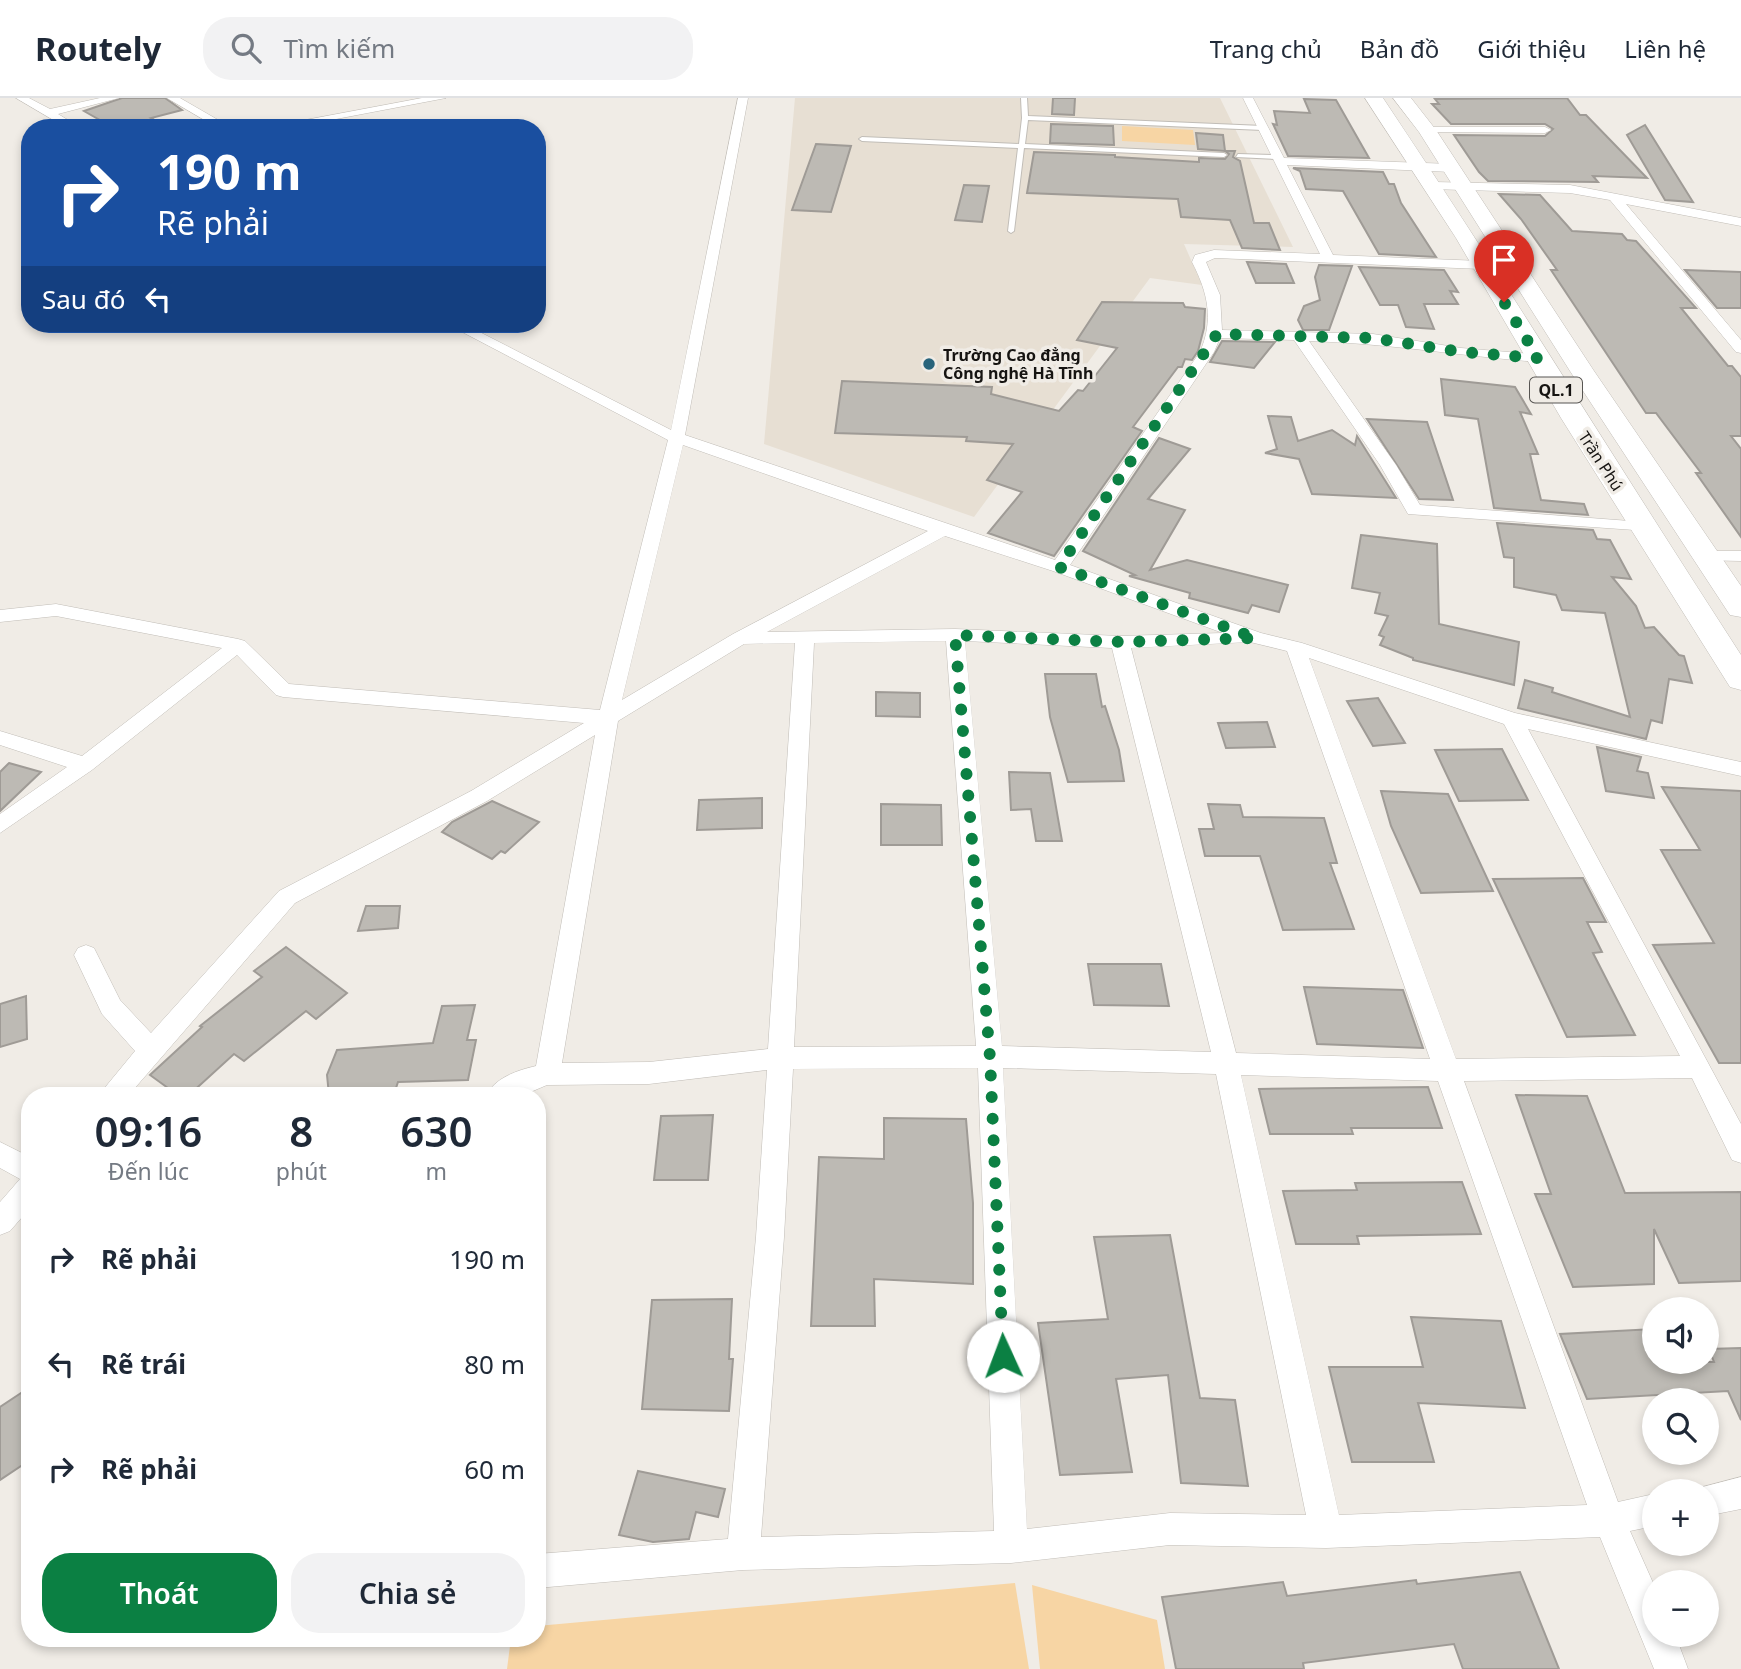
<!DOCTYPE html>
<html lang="vi">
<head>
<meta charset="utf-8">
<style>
	body { margin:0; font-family:"Noto Sans",sans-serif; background:#f2f2f3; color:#1f2937; height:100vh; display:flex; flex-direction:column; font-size:26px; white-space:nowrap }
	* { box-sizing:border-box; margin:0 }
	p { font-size:23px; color:#747a83 }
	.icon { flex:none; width:38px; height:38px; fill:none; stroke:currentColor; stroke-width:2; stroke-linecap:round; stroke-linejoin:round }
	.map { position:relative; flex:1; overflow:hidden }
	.drawer { position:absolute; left:21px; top:989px; width:525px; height:560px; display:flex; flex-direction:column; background:#fff; border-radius:28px; box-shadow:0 4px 10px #0003 }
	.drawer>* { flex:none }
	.guide { position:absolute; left:21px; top:21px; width:525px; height:214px; border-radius:28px; box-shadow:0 4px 10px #0003; background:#1a4fa0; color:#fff; overflow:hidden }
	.tools { position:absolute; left:1642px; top:1199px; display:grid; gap:14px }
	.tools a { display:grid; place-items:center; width:77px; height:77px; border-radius:50%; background:#fff; box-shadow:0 4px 10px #0003; font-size:35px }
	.pin { position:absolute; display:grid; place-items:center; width:60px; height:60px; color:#fff; margin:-72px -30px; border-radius:50% 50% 50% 0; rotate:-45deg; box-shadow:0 0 7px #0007 }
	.pin .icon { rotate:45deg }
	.me { position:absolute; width:77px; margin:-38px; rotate:358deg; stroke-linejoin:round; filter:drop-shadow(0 0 5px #0008) }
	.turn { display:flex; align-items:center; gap:24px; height:147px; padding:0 21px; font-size:32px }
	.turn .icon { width:91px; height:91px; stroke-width:2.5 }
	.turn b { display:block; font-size:49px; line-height:60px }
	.then { display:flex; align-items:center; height:66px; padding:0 21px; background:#0003; gap:14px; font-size:26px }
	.eta { display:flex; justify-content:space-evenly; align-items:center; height:119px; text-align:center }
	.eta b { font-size:42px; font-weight:600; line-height:49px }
	.button { display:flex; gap:14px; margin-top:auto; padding:14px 21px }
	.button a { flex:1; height:80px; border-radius:28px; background:#0b8043; color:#fff; font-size:28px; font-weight:600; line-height:80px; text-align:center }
	.button a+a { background:#f2f2f3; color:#1f2937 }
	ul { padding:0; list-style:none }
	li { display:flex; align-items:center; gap:21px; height:105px; padding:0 21px }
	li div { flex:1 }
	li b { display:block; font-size:26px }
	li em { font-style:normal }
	header { display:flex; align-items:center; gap:42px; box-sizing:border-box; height:98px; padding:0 35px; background:#fff; border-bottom:2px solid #e0e1e3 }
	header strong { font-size:33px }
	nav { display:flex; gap:38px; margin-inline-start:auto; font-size:24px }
	.search { width:490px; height:63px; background:#f2f2f3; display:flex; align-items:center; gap:18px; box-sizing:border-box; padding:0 24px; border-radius:28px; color:#747a83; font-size:26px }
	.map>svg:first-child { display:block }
	.built { fill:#e7dfd3 }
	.green { fill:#f7d5a4 }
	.building { fill:#bdbab4; stroke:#9f9b96; stroke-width:2 }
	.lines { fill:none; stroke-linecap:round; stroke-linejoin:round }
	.lane-casing { stroke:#c1bdb7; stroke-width:2 }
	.street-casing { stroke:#c1bdb7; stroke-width:1 }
	.primary-casing { stroke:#c1bdb7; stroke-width:1 }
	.lane { fill:#fff; fill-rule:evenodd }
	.street { fill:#fff; fill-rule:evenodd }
	.primary { fill:#fff; fill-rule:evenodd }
	.route { stroke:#0b8043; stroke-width:12; stroke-dasharray:0 21.6 }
	.poi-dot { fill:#28647b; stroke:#f0ece6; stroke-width:2.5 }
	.labels { text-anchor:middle; stroke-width:7; stroke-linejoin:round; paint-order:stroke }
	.far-poi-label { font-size:16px; font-weight:bold; fill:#161412; stroke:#f0ece6; text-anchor:start }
	.shield { fill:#f0ece6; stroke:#575552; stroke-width:2 }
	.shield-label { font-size:16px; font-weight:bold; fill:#161412 }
	.far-street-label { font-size:16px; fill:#161412; stroke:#f0ece6 }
</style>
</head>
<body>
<header>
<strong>Routely</strong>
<div class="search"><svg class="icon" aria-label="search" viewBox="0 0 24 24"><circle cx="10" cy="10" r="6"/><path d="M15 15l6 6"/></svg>Tìm kiếm</div>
<nav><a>Trang chủ</a><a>Bản đồ</a><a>Giới thiệu</a><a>Liên hệ</a></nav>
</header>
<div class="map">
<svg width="1741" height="1571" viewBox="0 0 1741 1571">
	<rect width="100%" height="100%" fill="#f0ece6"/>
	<polygon class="built" points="795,0 1220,0 1293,149 1184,146 1202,187 1150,180 974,419 764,346"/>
	<g class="green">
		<polygon points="1122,28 1193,32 1195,47 1122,43"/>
		<polygon points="1015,1485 1029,1571 507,1571 511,1540 537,1540 537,1528"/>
		<polygon points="1032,1487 1157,1522 1165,1571 1040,1571"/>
	</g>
	<g class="building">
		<polygon points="122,0 165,0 182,12 151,20 169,30 114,30 84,13"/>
		<polygon points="1053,0 1075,0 1074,17 1052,16"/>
		<polygon points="1567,0 1580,17 1586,17 1647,80 1593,78 1598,84 1488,83 1479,74 1454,37 1545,38 1553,31 1545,26 1451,26 1432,6 1439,6 1435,1"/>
		<polygon points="1304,1 1336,2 1369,60 1288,58 1273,26 1277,27 1274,13 1310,15"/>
		<polygon points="1051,26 1113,28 1114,47 1050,45"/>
		<polygon points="1645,27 1693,104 1665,102 1627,37"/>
		<polygon points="1196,35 1223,37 1225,53 1198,51"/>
		<polygon points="816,46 851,48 831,114 792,112"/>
		<polygon points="1225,53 1235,53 1233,59 1240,63 1254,125 1269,125 1280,152 1242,150 1230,122 1181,119 1178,101 1027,95 1034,54 1115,57 1115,59 1199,64 1199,60 1225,61 1229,56"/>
		<polygon points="1293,70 1383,74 1389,86 1394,86 1401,105 1436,159 1379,156 1343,93 1306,91 1300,73"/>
		<polygon points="964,87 989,88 982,124 955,122"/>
		<polygon points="1499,96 1540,97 1572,133 1622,136 1627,142 1636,143 1696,210 1681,210 1728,268 1732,268 1741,279 1741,338 1731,338 1741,351 1741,439 1696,375 1701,375 1656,315 1646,315 1551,172 1557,172 1521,121"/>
		<polygon points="1247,164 1286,166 1294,185 1256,185"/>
		<polygon points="1319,167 1352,168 1329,232 1303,232 1298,222 1304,208 1320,202 1315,179"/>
		<polygon points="1359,169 1444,172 1458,194 1450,193 1458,206 1424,206 1434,231 1406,229 1398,207 1380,207"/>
		<polygon points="1685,172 1741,174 1741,210 1717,210"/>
		<polygon points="1102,204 1183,205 1185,209 1205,211 1204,230 1198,253 1192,262 1185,261 1182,269 1178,269 1133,329 1142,333 1054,458 988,435 1022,394 987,382 1013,346 966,343 967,339 835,335 842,283 992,289 991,296 1059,313 1078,292 1083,293 1117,250 1077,242"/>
		<polygon points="1222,243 1275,244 1254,270 1210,264"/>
		<polygon points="1441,281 1515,289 1531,316 1520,314 1538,356 1530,356 1541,402 1584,406 1588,417 1494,410 1478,321 1445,317"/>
		<polygon points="1268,318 1291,319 1298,343 1332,332 1355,347 1357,338 1396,400 1312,396 1299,361 1265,355 1277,351"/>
		<polygon points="1367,321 1427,324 1453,402 1419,401"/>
		<polygon points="1159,340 1190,351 1148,401 1185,412 1150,472 1187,462 1288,487 1279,514 1252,507 1248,515 1189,500 1190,495 1129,478 1135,477 1083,453"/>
		<polygon points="1497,425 1593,432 1597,441 1610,442 1631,481 1612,479 1636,508 1645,530 1654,529 1679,557 1684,558 1692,585 1669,581 1662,625 1651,622 1646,641 1518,610 1525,582 1553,590 1552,594 1630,619 1605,515 1562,512 1556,497 1514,489 1514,460 1504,459"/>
		<polygon points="1361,437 1437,446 1439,526 1519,544 1514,587 1413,562 1413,560 1380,547 1384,539 1379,537 1388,518 1375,515 1380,495 1352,490"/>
		<polygon points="1045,576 1096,576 1102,609 1105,608 1119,652 1124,683 1068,684 1050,619"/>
		<polygon points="876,594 920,595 920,619 876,618"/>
		<polygon points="1378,600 1405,645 1373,648 1347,603"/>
		<polygon points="1267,624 1275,649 1226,650 1218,625"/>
		<polygon points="1597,649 1641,659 1637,673 1648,675 1654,700 1606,693"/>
		<polygon points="1502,651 1528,702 1459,703 1435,652"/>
		<polygon points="9,665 41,674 0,713 0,674"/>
		<polygon points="1009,674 1050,675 1062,743 1036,743 1031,711 1011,712"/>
		<polygon points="1662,689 1741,693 1741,965 1719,965 1653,847 1714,845 1661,752 1700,752"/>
		<polygon points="1381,693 1448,696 1493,793 1421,795 1391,728"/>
		<polygon points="762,700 762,730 697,732 699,702"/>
		<polygon points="492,703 539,724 505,755 501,753 492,761 442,734 452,724"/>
		<polygon points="881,706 941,707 942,747 881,747"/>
		<polygon points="1208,706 1240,707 1243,719 1324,720 1337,765 1330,765 1354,831 1283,832 1260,758 1205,758 1199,731 1214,731"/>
		<polygon points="1583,780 1606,824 1587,824 1602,854 1593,855 1635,937 1567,939 1493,781"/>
		<polygon points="366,808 400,808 398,830 358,833"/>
		<polygon points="286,849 347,895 316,921 306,913 244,963 234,956 188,998 179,998 150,977 202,929 200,928 262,879 254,873"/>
		<polygon points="1088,866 1161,866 1169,908 1094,907"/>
		<polygon points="1304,889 1403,892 1423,950 1317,946"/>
		<polygon points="26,898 27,941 0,949 0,906"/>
		<polygon points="475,907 467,942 476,942 468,982 398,984 395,993 329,997 327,977 337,952 433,945 442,908"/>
		<polygon points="1428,989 1442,1030 1351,1030 1353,1036 1270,1036 1259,991"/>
		<polygon points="1516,997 1587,998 1625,1095 1741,1094 1741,1183 1679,1185 1654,1131 1654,1186 1573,1189 1535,1096 1551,1096"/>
		<polygon points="713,1017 708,1082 654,1082 661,1018"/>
		<polygon points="884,1020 966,1021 973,1105 973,1186 874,1181 875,1228 811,1228 819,1059 884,1061"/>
		<polygon points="1462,1084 1481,1136 1357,1138 1359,1146 1296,1146 1283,1093 1357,1092 1355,1085"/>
		<polygon points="1170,1137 1200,1300 1235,1302 1248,1388 1181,1385 1168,1277 1116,1281 1132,1374 1060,1377 1038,1225 1108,1221 1094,1139"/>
		<polygon points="732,1201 729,1261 733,1261 729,1313 642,1311 652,1202"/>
		<polygon points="1411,1219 1501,1223 1525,1310 1418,1305 1434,1364 1352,1364 1329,1269 1423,1269"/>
		<polygon points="1654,1231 1654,1264 1714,1264 1709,1251 1741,1250 1741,1322 1728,1293 1587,1301 1560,1236"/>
		<polygon points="30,1289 30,1362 0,1382 0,1309"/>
		<polygon points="638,1373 725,1391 718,1419 696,1414 689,1441 653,1444 619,1437"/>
		<polygon points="1520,1474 1559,1571 1463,1571 1454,1546 1303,1565 1304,1571 1176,1571 1162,1499 1283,1484 1287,1498 1416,1482 1417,1486"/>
	</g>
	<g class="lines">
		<defs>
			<g id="lane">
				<polygon points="1021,0 1027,0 1028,18 1263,28 1266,30 1263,32 1028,22 1025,46 1224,55 1227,57 1224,59 1024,50 1014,133 1011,135 1008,133 1018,50 862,43 859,41 862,39 1019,46 1022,20"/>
				<polygon points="1238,56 1276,57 1279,59 1276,61 1236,59"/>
			</g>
			<g id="street">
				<polygon points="16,0 29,0 50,11 100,0 119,0 58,16 81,30 67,30"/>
				<polygon points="167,0 180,0 232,30 218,30"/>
				<polygon points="422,0 446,0 289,30 263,30"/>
				<path d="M738,0H748L685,337L1055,462L1200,254C1214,222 1208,195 1192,164L1195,157L1214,152L1320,156L1243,0H1253L1284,60L1452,66L1458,70L1452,74L1287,67L1333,157L1481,163L1488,167L1481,171L1215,160L1206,164L1220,197L1222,232L1373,236L1461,250L1543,257L1545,260L1538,264C1461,258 1386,245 1309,243L1396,367L1420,407L1643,424L1649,425L1652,429L1649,433L1408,416L1380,367L1294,242L1220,240L1214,254L1070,467L1261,535L1302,545L1515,615L1741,664V678L1528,631L1741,1026V1065L1732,1062L1692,980L1464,983L1618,1404L1654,1396V1428L1630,1433L1654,1487V1536H1675L1688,1571H1654L1600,1439L1326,1450L1170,1447L1011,1465L743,1472L537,1490V1456L728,1441L756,1139L767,972L649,986L547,987L521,998H486C494,980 518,972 536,968L595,637L487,703L295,805L128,998H98L135,953L102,916L74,857L78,850L86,847L94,850L120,902L151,935L279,793L471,693L584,625L283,599L276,597L237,557L92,672L0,735V716L67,669L0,647V633L82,658L222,550L56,518L0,524V512L56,506L238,541L245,543L289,586L600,612L668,342L447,226H464L671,332ZM683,347L928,433L733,536L622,602ZM945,438L1053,473L1223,535L1120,538L955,531L767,534ZM946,543L976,948L794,949L814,545ZM965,543L1112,550L1211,954L1002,948ZM1250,544L1287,553L1430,961L1236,955L1131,550ZM795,545L768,951L649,964L562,965L618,623L744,546ZM1309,560L1504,626L1680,958L1456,961ZM978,970L994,1433L761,1439L784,1139L793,971ZM1003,970L1216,976L1306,1417L1170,1415L1027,1431ZM1241,977L1438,983L1587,1407L1339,1417Z"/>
				<polygon points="1427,29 1545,29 1551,32 1545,35 1423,34 1423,30"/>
				<polygon points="1433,84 1570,87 1741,120 1741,128 1626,106 1741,242 1741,255 1736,254 1610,102 1570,95 1429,91 1427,88"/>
				<polygon points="1705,453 1741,453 1741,463 1699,462 1696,458"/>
				<polygon points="0,1044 30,1059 30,1110 10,1133 0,1137 0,1104 20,1081 0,1070"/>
				<polygon points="1741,1379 1741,1411 1706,1418 1706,1393 1694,1393 1695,1391"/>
			</g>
			<g id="primary">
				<path d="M1365,0H1383C1506,184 1621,372 1741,557V592L1730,589L1561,320L1456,140Z"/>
				<polygon points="1393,0 1411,0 1436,32 1594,273 1741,488 1741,519 1730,517 1570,273 1419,34"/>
			</g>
		</defs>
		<use href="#lane" class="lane-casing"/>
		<use href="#street" class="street-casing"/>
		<use href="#primary" class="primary-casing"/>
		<use href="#lane" class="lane"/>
		<use href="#street" class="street"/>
		<use href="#primary" class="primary"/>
	</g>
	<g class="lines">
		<polyline class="route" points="1003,1258 990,960 955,537 1121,544 1256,540 1059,469 1217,236 1373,240 1461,254 1538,260 1504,204"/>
	</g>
	<circle class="poi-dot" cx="929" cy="266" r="7"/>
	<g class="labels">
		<g class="far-poi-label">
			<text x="943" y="263">Trường Cao đẳng<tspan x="943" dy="18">Công nghệ Hà Tĩnh</tspan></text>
		</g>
		<rect class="shield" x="1530" y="279.5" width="52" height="25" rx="5"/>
		<g class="shield-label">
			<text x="1556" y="298">QL.1</text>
		</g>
		<g class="far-street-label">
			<text transform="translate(1601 363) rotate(57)" y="6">Trần Phú</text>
		</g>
	</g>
</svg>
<div class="tools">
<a><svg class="icon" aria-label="sound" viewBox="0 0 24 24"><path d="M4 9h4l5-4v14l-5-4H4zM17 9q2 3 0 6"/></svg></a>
<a><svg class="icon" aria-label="search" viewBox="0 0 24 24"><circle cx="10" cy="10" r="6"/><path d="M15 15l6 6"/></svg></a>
<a>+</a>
<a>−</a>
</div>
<div class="pin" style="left:1504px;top:204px;background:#d93025"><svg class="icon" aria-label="arrive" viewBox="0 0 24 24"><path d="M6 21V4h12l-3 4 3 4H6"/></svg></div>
<svg class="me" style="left:1003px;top:1258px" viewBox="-20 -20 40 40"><circle r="19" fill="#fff"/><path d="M0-13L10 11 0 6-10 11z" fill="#0b8043"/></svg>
<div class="guide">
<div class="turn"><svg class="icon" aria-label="right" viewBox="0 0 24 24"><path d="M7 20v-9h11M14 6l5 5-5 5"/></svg><div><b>190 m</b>Rẽ phải</div></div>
<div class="then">Sau đó<svg class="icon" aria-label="left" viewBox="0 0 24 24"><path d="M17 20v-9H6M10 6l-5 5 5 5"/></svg></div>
</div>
<section class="drawer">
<div class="eta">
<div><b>09:16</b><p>Đến lúc</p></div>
<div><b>8</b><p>phút</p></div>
<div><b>630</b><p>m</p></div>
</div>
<ul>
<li><svg class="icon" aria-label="right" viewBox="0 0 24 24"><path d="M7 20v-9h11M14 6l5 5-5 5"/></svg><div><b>Rẽ phải</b></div><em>190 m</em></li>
<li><svg class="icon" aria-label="left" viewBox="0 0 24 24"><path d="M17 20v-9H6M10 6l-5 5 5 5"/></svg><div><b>Rẽ trái</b></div><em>80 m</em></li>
<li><svg class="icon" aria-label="right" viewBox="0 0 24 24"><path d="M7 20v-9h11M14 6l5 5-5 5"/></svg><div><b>Rẽ phải</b></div><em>60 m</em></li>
</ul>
<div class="button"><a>Thoát</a><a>Chia sẻ</a></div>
</section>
</div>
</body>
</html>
